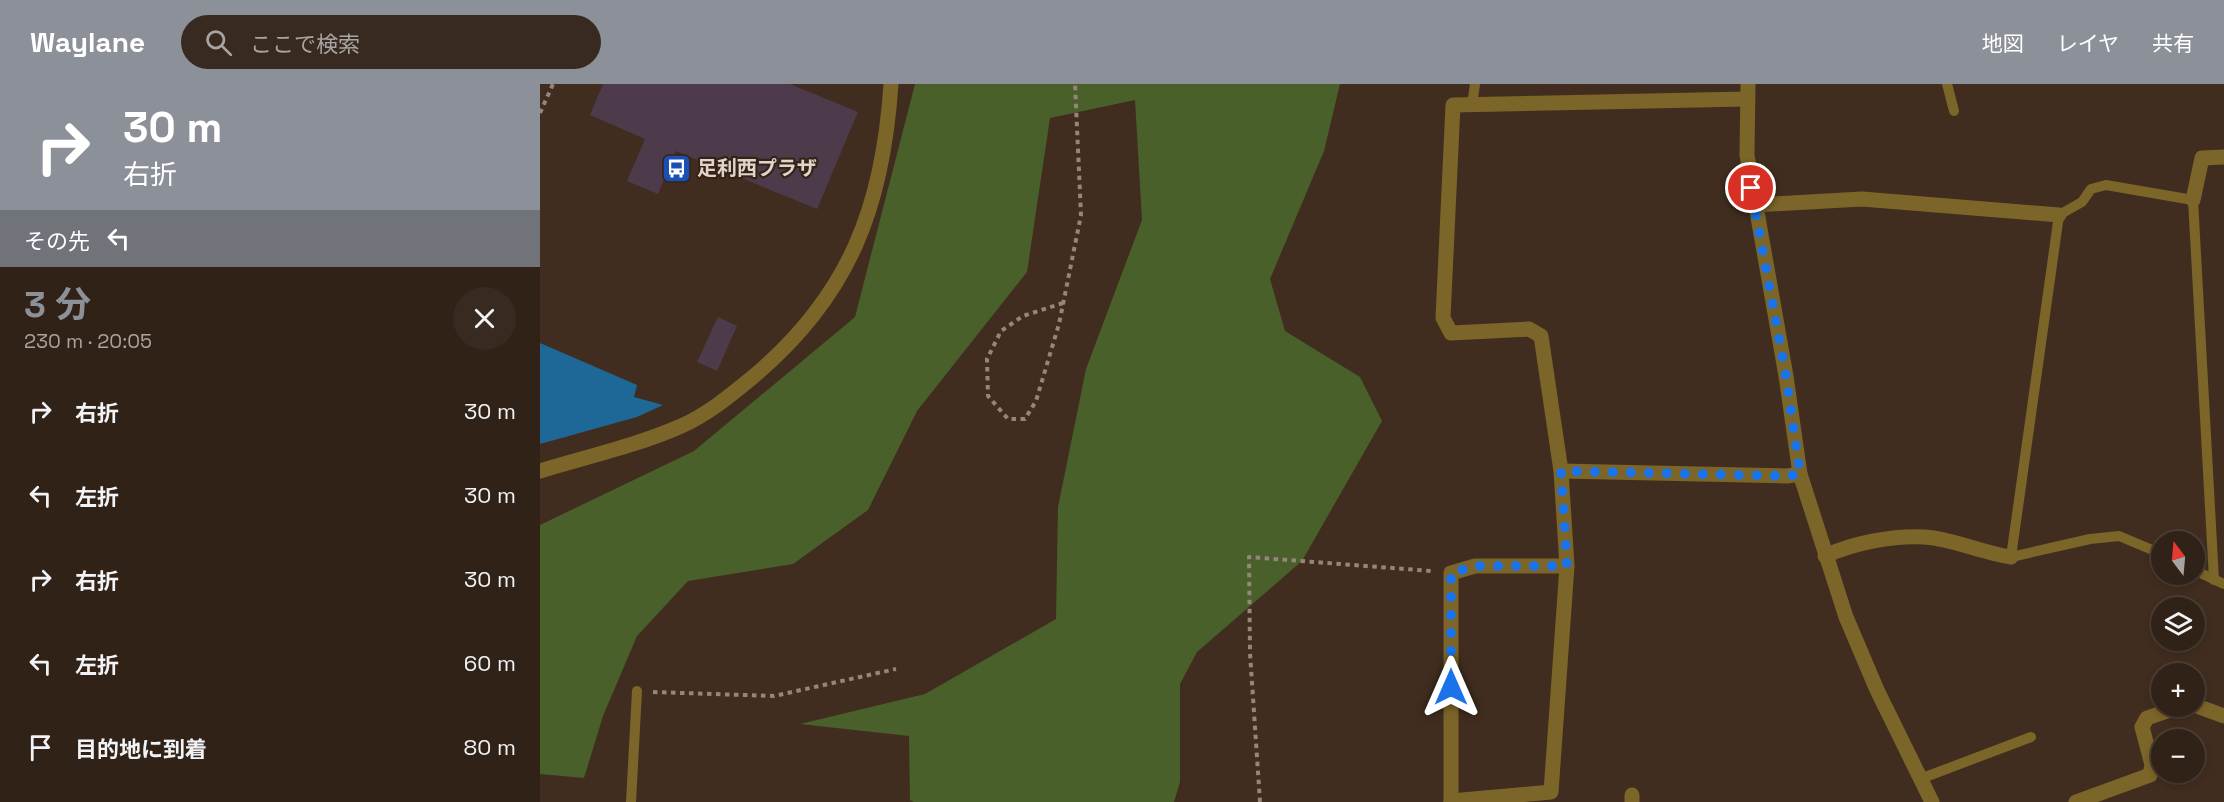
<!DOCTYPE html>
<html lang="ja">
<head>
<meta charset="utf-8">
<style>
	body { margin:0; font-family:"Space Grotesk","Noto Sans JP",sans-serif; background:#382a20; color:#f1f3f6; height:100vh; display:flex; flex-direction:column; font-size:22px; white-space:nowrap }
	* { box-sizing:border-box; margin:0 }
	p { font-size:20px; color:#a8a4a1 }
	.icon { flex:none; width:33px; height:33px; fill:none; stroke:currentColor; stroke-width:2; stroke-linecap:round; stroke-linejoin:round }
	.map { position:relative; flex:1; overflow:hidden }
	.side { display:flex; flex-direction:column; background:#302217; width:540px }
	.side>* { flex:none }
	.top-card { background:#8c9099; color:#fff; overflow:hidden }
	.needle { width:39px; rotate:344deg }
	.tools { position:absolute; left:1611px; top:447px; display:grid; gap:12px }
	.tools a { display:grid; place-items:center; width:54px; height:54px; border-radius:50%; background:#302217; box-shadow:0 3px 9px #0003,0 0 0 2px #4b3f36; font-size:30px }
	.pin { position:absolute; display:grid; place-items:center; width:51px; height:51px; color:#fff; margin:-26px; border:3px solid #fff; border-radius:50%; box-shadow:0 2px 6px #0007 }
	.me { position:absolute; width:66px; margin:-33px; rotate:0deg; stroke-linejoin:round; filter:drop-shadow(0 0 4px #0008) }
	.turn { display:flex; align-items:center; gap:21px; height:126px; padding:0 24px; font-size:27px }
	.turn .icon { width:78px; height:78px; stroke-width:2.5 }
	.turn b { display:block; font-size:42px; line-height:51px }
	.then { display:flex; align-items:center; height:57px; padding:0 24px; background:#0003; gap:12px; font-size:22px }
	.round { display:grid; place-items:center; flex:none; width:63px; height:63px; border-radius:32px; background:#382a20 }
	.headline { display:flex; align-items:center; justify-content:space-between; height:102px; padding:0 24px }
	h1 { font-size:36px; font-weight:700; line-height:45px; color:#8c9099 }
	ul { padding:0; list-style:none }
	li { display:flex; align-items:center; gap:18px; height:84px; padding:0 24px }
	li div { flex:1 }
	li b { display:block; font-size:22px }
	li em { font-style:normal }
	header { display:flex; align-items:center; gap:36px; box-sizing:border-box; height:84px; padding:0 30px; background:#8c9099; color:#fff }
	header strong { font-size:28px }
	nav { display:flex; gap:33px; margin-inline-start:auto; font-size:21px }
	.search { width:420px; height:54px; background:#382a20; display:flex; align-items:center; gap:15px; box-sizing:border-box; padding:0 21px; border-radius:33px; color:#a8a4a1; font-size:22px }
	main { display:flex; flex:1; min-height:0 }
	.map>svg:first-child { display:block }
	.green { fill:#49602a }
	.water { fill:#1d6896 }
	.building { fill:#4d3b4b }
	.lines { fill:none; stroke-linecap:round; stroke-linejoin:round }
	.path { stroke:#95857a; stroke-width:4; stroke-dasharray:4.5 4.5; stroke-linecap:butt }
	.service { stroke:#7c6528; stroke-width:10 }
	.minor { stroke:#7c6528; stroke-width:15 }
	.tertiary { stroke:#7c6528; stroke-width:15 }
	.route { stroke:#1a73e8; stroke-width:10; stroke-dasharray:0 18 }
	.labels { text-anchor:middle; stroke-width:4.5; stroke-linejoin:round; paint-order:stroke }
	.poi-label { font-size:20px; font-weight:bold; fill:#e1d4cb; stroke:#362316; text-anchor:start }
</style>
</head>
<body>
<header>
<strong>Waylane</strong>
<div class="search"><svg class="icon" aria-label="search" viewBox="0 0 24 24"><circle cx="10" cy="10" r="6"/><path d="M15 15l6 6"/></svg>ここで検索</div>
<nav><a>地図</a><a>レイヤ</a><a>共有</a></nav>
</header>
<main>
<section class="side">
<div class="top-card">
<div class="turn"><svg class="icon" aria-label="right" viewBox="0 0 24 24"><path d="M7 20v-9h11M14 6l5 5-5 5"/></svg><div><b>30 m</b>右折</div></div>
<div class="then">その先<svg class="icon" aria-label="left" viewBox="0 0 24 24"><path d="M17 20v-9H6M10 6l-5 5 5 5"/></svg></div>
</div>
<div class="headline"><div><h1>3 分</h1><p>230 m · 20:05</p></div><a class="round"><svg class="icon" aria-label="close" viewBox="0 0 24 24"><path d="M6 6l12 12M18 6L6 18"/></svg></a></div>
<ul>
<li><svg class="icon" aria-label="right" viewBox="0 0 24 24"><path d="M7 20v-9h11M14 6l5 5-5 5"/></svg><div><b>右折</b></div><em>30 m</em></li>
<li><svg class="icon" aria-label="left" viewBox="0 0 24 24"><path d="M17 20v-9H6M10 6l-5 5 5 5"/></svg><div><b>左折</b></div><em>30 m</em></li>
<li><svg class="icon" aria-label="right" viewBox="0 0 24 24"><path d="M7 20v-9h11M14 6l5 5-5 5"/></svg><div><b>右折</b></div><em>30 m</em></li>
<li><svg class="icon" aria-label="left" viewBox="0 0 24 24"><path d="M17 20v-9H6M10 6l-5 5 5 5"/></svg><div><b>左折</b></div><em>60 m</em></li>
<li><svg class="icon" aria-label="arrive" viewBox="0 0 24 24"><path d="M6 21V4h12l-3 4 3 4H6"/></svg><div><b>目的地に到着</b></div><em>80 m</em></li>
</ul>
</section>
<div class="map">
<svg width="1684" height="718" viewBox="0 0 1684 718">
	<rect width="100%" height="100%" fill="#402d1f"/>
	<polygon class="green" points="375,0 800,0 784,67 730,195 745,247 820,293 842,337 762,477 657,568 640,600 640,698 634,718 374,718 370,716 369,652 260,640 385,610 516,535 518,423 546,285 602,136 595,16 510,34 487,188 377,327 328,426 253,480 148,497 97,552 63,632 44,694 0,690 0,441 154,367 315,233"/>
	<polygon class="water" points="0,259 97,301 94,313 123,321 97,333 0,360"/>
	<g class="building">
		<polygon points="63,0 250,0 318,28 277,125 136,67 118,110 87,97 105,55 50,31"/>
		<polygon points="178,233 197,242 177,287 157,278"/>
	</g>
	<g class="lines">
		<g class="path">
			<polyline points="0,29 13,0"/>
			<polyline points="523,219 483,232 461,247 447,275 448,312 468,335 485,335 496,317 519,240 541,131 535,0"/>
			<polyline points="113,608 234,612 356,585"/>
			<polyline points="720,718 710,569 709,473 891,487"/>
		</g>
		<g class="service">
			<polyline points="1407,0 1414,27"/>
			<polyline points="932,21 935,0"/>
			<polyline points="1622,470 1579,452 1550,455 1471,473 1519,131 1542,118 1551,105 1566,101 1653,116 1674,496"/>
			<polyline points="1654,486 1684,500"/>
			<polyline points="1380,695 1491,653"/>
			<polyline points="91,718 97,607"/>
		</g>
		<g class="minor">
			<polyline points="1208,0 1207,71 1246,292 1260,390 1306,533 1337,606 1392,718"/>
			<polyline points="1653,116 1662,74 1684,73"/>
			<polyline points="1214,121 1322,115 1519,131"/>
			<polyline points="1021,387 1247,392 1260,390"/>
			<path d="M1285,472C1313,459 1354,451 1385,453C1414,455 1442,469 1471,473"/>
			<polyline points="1654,621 1684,632"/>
			<polyline points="1092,711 1092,718"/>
			<polyline points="911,717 1011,708 1027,482"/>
			<polyline points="911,718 911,489 935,482 1027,482 1021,387 1001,252 989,245 911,249 903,234 913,21 1207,15"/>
			<polyline points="1536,718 1610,691 1612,681 1602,643 1607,634 1642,622"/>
		</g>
		<path class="tertiary" d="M0,387C46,373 95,362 139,343C167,331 191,311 214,292C310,211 343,122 351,0"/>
	</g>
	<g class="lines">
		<polyline class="route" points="911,603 911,489 935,482 1027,482 1021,387 1247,392 1260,390 1246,292 1211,104"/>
	</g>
	<defs>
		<symbol id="bus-square" viewBox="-11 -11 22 22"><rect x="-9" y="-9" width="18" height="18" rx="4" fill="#1a4fb4" stroke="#362316"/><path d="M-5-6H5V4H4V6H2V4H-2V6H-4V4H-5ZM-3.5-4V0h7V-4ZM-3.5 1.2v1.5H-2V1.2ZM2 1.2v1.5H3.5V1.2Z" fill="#fff"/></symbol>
	</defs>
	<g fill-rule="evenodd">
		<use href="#bus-square" x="120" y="68" width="33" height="33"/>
	</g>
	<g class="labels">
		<g class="poi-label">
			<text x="157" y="91">足利西プラザ</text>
		</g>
	</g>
</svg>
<div class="tools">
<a><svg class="needle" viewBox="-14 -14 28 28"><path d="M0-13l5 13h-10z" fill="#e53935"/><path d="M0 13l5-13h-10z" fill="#a8a4a1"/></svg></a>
<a><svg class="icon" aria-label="layers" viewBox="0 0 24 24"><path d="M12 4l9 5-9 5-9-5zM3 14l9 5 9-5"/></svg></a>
<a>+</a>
<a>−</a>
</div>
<div class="pin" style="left:1211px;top:104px;background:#d93025"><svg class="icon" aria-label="arrive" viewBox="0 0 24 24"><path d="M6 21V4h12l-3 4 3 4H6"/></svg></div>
<svg class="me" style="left:911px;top:603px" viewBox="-20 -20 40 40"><path d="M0-17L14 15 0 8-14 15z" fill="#1a73e8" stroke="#fff" stroke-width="4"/></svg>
</div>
</main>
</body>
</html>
